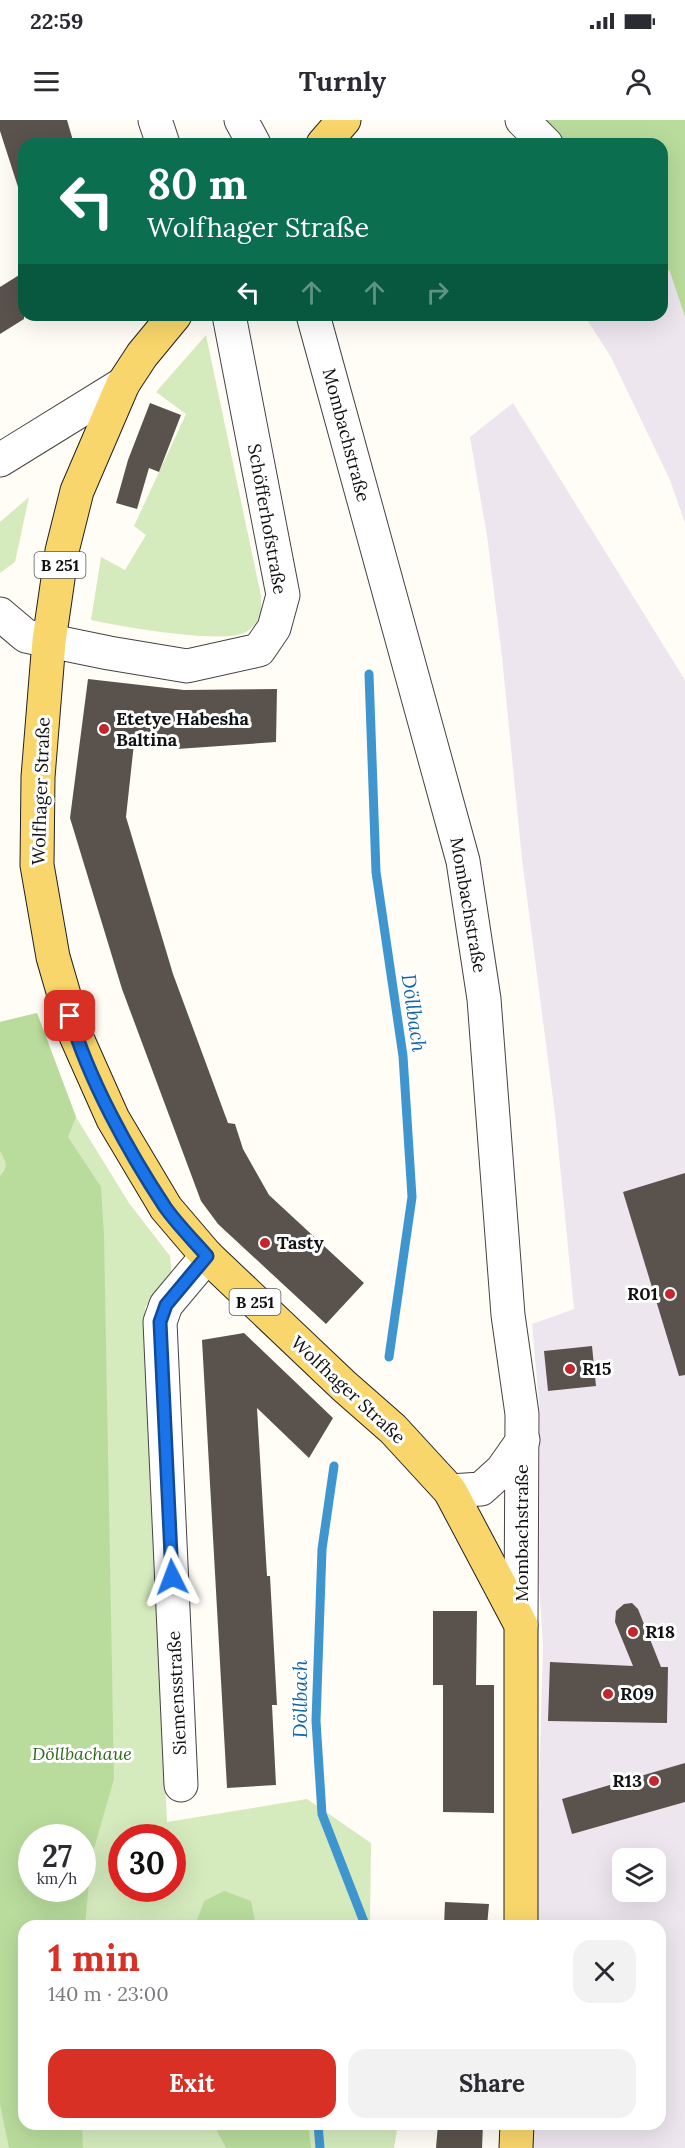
<!DOCTYPE html>
<html lang="en">
<head>
<meta charset="utf-8">
<style>
	body { margin:0; font-family:Lora,serif; background:#f2f2f3; color:#2b2b33; height:100vh; display:flex; flex-direction:column; font-size:22px; white-space:nowrap }
	* { box-sizing:border-box; margin:0 }
	p { font-size:20px; color:#7c7c81 }
	.icon { flex:none; width:33px; height:33px; fill:none; stroke:currentColor; stroke-width:2; stroke-linecap:round; stroke-linejoin:round }
	.map { position:relative; flex:1; overflow:hidden }
	.side { position:absolute; left:18px; top:1800px; width:648px; height:210px; display:flex; flex-direction:column; background:#fff; border-radius:18px; box-shadow:0 6px 24px #0002 }
	.side>* { flex:none }
	.top-card { position:absolute; left:18px; top:18px; width:650px; height:183px; border-radius:18px; box-shadow:0 6px 24px #0002; background:#0b6e4f; color:#fff; overflow:hidden }
	.buttons { position:absolute; left:612px; top:1728px; display:grid; gap:12px }
	.buttons a { display:grid; place-items:center; width:54px; height:54px; border-radius:12px; background:#fff; box-shadow:0 6px 24px #0002; font-size:30px }
	.speed { position:absolute; left:18px; top:1704px; display:flex; gap:12px; font-size:30px; font-weight:700; text-align:center }
	.speed>* { display:grid; place-content:center; width:78px; height:78px; border-radius:50%; background:#fff; box-shadow:0 6px 24px #0002; line-height:1 }
	.speed small { font-size:15px; font-weight:400 }
	.speed .limit { border:9px solid #d22; background:#fff; color:#111 }
	.pin { position:absolute; display:grid; place-items:center; width:51px; height:51px; color:#fff; margin:-26px; border-radius:12px; box-shadow:0 3px 9px #0006 }
	.me { position:absolute; width:66px; margin:-33px; rotate:357deg; stroke-linejoin:round; filter:drop-shadow(0 0 4px #0008) }
	.turn { display:flex; align-items:center; gap:21px; height:126px; padding:0 30px; font-size:27px }
	.turn .icon { width:78px; height:78px; stroke-width:2.5 }
	.turn b { display:block; font-size:42px; line-height:51px }
	.lanes { display:flex; align-items:center; height:57px; padding:0 30px; background:#0003; justify-content:center; gap:30px; direction:ltr }
	.lanes .off { opacity:.35 }
	.round { display:grid; place-items:center; flex:none; width:63px; height:63px; border-radius:18px; background:#f2f2f3 }
	.overview { display:flex; align-items:center; justify-content:space-between; height:102px; padding:0 30px }
	h1 { font-size:36px; font-weight:700; line-height:45px; color:#d93025 }
	.primary-button { display:flex; gap:12px; margin-top:auto; padding:12px 30px }
	.primary-button a { flex:1; height:69px; border-radius:18px; background:#d93025; color:#fff; font-size:24px; font-weight:700; line-height:69px; text-align:center }
	.primary-button a+a { background:#f2f2f3; color:#2b2b33 }
	.status { display:flex; justify-content:space-between; align-items:center; height:42px; padding:0 30px; background:#fff; direction:ltr }
	.status svg { height:16px; fill:currentColor }
	header { display:flex; justify-content:space-between; align-items:center; height:78px; padding:0 30px; background:#fff; font-size:27px; font-weight:700 }
	.map>svg:first-child { display:block }
	.industrial { fill:#eee6ef; fill-rule:evenodd }
	.green { fill:#d5ebbd; fill-rule:evenodd }
	.forest { fill:#b9dc9c; fill-rule:evenodd }
	.lines { fill:none; stroke-linecap:round; stroke-linejoin:round }
	.stream { stroke:#3f96cf; stroke-width:9 }
	.building { fill:#5a524d }
	.minor-casing { stroke:#444; stroke-width:35 }
	.major-casing { stroke:#222; stroke-width:35 }
	.minor { stroke:#fff; stroke-width:33 }
	.major { stroke:#f9d66b; stroke-width:33 }
	.route-casing { stroke:#114b97; stroke-width:15 }
	.route { stroke:#1a73e8; stroke-width:10 }
	.poi-dot { fill:#c4262e; stroke:#fff; stroke-width:2 }
	.labels { text-anchor:middle; stroke-width:6; stroke-linejoin:round; paint-order:stroke }
	.shield { fill:#fff; stroke:#585858; stroke-width:1.5 }
	.shield-label { font-size:16px; font-weight:bold; fill:#111 }
	.street-label { font-size:18px; fill:#111; stroke:#fff }
	.poi-label { font-size:18px; font-weight:bold; fill:#111; stroke:#fff; text-anchor:start }
	.park-label { font-size:18px; font-style:italic; fill:#2f6b1f; stroke:#fff }
	.water-label { font-size:20px; font-style:italic; fill:#1768a6; stroke:#fff }
</style>
</head>
<body>
<div class="status"><b>22:59</b><svg viewBox="0 0 49 12"><path d="M0 12V9h3v3zM5 12V6h3v6zM10 12V3h3v9zM15 12V0h3v12zM26 1h20v11H26zM47 4h2v5h-2z"/></svg></div>
<header><svg class="icon" aria-label="menu" viewBox="0 0 24 24"><path d="M4 6h16M4 12h16M4 18h16"/></svg>Turnly<svg class="icon" aria-label="person" viewBox="0 0 24 24"><circle cx="12" cy="8" r="4"/><path d="M4 21q1-7 8-7t8 7"/></svg></header>
<div class="map">
<svg width="685" height="2028" viewBox="0 0 685 2028">
	<rect width="100%" height="100%" fill="#fffdf5"/>
	<g class="industrial">
		<polygon points="662,142 670,152 685,197 685,403 670,360 611,237 584,195 662,195"/>
		<path d="M513,283L685,560V2028H529L530,2004H660V1806H535L543,1527L539,1461L540,1294L532,1204L574,1189L555,994L522,739L502,537L487,416L470,317ZM622,1738H656V1772H622Z"/>
	</g>
	<g class="green">
		<path d="M206,215L261,476V495C257,501 253,508 246,512C224,525 118,506 91,500L101,437L125,450L146,415L134,406L186,294L156,272Z"/>
		<polygon points="29,377 15,442 0,453 0,402"/>
		<path d="M37,893L76,997L129,1083L170,1136L172,1158L145,1187L167,1702L307,1679L371,1723L370,1806H24V2004H398L394,2028H0V902ZM32,1718H82V1768H32ZM122,1718H172V1768H122Z"/>
	</g>
	<g class="forest">
		<polygon points="546,0 685,0 685,197 670,152 662,142 662,24 566,24"/>
		<path d="M37,893L76,997L68,1017L101,1067L104,1116L114,1659L91,1739L85,1806H24V2004H82L83,2028H9L0,1984V1056C9,1047 6,1041 0,1031V902ZM32,1718H82V1768H32Z"/>
		<polygon points="224,1771 251,1781 256,1806 195,1806 204,1781"/>
		<polygon points="213,2004 308,2004 311,2028 226,2028"/>
	</g>
	<g class="lines">
		<g class="stream">
			<polyline points="369,554 376,752 403,936 412,1077 389,1237"/>
			<polyline points="334,1346 322,1429 316,1601 322,1694 364,1802 364,1806"/>
			<polyline points="318,2004 320,2028"/>
		</g>
	</g>
	<g class="building">
		<polygon points="0,0 67,0 74,24 24,24 24,70 19,70 0,11"/>
		<polygon points="24,152 24,199 0,214 0,167"/>
		<polygon points="150,283 181,295 159,352 149,348 137,389 116,383 128,340"/>
		<polygon points="88,559 184,570 277,569 276,622 177,629 178,619 135,614 126,697 173,854 228,1003 235,1004 243,1029 269,1075 364,1163 326,1204 218,1104 201,1081 122,869 70,698"/>
		<polygon points="685,1053 685,1255 679,1256 623,1072"/>
		<polygon points="244,1213 333,1298 309,1338 257,1288 267,1456 270,1456 277,1585 272,1585 276,1665 227,1668 202,1220"/>
		<polygon points="592,1226 596,1266 548,1271 544,1231"/>
		<polygon points="632,1483 638,1489 661,1547 668,1547 667,1603 548,1601 550,1542 633,1546 615,1502 616,1491 624,1484"/>
		<polygon points="433,1491 477,1491 476,1565 494,1565 494,1693 443,1692 443,1565 433,1565"/>
		<polygon points="685,1643 685,1682 572,1714 562,1679"/>
		<polygon points="445,1782 489,1784 487,1806 444,1806"/>
		<polygon points="438,2004 483,2004 482,2028 436,2028"/>
	</g>
	<g class="lines">
		<defs>
			<g id="minor">
				<polyline points="155,0 163,24"/>
				<polyline points="241,0 254,24"/>
				<polyline points="522,0 546,24"/>
				<polyline points="313,195 463,741 484,879 508,1195 522,1294 521,1505"/>
				<polyline points="0,340 123,264"/>
				<polyline points="0,494 26,516 109,533 187,546 259,530 274,508 283,475 229,195"/>
				<polyline points="450,1371 481,1369 502,1350 523,1320"/>
				<polyline points="181,1665 160,1202 166,1185 207,1136"/>
			</g>
			<g id="major">
				<polyline points="323,24 344,0"/>
				<polyline points="175,195 142,235 123,264 77,371 62,431 49,521 38,657 37,745 53,837 76,916 113,999 166,1088 207,1136 344,1266 393,1309 450,1371 521,1505 521,1806"/>
				<polyline points="516,2028 517,2004"/>
			</g>
		</defs>
		<use href="#minor" class="minor-casing"/>
		<use href="#major" class="major-casing"/>
		<use href="#minor" class="minor"/>
		<use href="#major" class="major"/>
	</g>
	<g class="lines">
		<defs>
			<path id="route" d="M70,896C89,960 128,1031 165,1087C177,1104 193,1120 207,1136L166,1185L160,1202L172,1457"/>
		</defs>
		<use href="#route" class="route-casing"/>
		<use href="#route" class="route"/>
	</g>
	<g class="poi-dot">
		<circle cx="104" cy="609" r="6"/>
		<circle cx="265" cy="1123" r="6"/>
		<circle cx="670" cy="1174" r="6"/>
		<circle cx="570" cy="1249" r="6"/>
		<circle cx="633" cy="1512" r="6"/>
		<circle cx="608" cy="1574" r="6"/>
		<circle cx="654" cy="1661" r="6"/>
	</g>
	<g class="labels">
		<g class="shield">
			<rect x="34.5" y="432" width="51" height="26" rx="4.5"/>
			<rect x="229.5" y="1169" width="51" height="26" rx="4.5"/>
		</g>
		<g class="shield-label">
			<text x="60" y="451">B 251</text>
			<text x="255" y="1188">B 251</text>
		</g>
		<g class="street-label">
			<text transform="translate(346 315) rotate(75)" y="6">Mombachstraße</text>
			<text transform="translate(267 399) rotate(80)" y="6">Schöfferhofstraße</text>
			<text transform="translate(41 671) rotate(-88)" y="6">Wolfhager Straße</text>
			<text transform="translate(468 785) rotate(80)" y="6">Mombachstraße</text>
			<text transform="translate(348 1270) rotate(43)" y="6">Wolfhager Straße</text>
			<text transform="translate(522 1413) rotate(-90)" y="6">Mombachstraße</text>
			<text transform="translate(177 1573) rotate(-93)" y="6">Siemensstraße</text>
		</g>
		<g class="poi-label">
			<text x="116" y="605">Etetye Habesha<tspan x="116" dy="21">Baltina</tspan></text>
			<text x="277" y="1129">Tasty</text>
			<text x="658" y="1180" text-anchor="end">R01</text>
			<text x="582" y="1255">R15</text>
			<text x="645" y="1518">R18</text>
			<text x="620" y="1580">R09</text>
			<text x="642" y="1667" text-anchor="end">R13</text>
		</g>
		<g class="park-label">
			<text x="82" y="1640">Döllbachaue</text>
		</g>
		<g class="water-label">
			<text transform="translate(414 893) rotate(82)" y="7">Döllbach</text>
			<text transform="translate(300 1579) rotate(-90)" y="7">Döllbach</text>
		</g>
	</g>
</svg>
<div class="buttons">
<a><svg class="icon" aria-label="layers" viewBox="0 0 24 24"><path d="M12 4l9 5-9 5-9-5zM3 14l9 5 9-5"/></svg></a>
</div>
<div class="speed"><div>27<small>km/h</small></div><div class="limit">30</div></div>
<div class="pin" style="left:70px;top:896px;background:#d93025"><svg class="icon" aria-label="arrive" viewBox="0 0 24 24"><path d="M6 21V4h12l-3 4 3 4H6"/></svg></div>
<svg class="me" style="left:172px;top:1457px" viewBox="-20 -20 40 40"><path d="M0-17L14 15 0 8-14 15z" fill="#1a73e8" stroke="#fff" stroke-width="4"/></svg>
<div class="top-card">
<div class="turn"><svg class="icon" aria-label="left" viewBox="0 0 24 24"><path d="M17 20v-9H6M10 6l-5 5 5 5"/></svg><div><b>80 m</b>Wolfhager Straße</div></div>
<div class="lanes"><svg class="icon" aria-label="left" viewBox="0 0 24 24"><path d="M17 20v-9H6M10 6l-5 5 5 5"/></svg><svg class="icon off" aria-label="ahead" viewBox="0 0 24 24"><path d="M12 20V5M6 11l6-6 6 6"/></svg><svg class="icon off" aria-label="ahead" viewBox="0 0 24 24"><path d="M12 20V5M6 11l6-6 6 6"/></svg><svg class="icon off" aria-label="right" viewBox="0 0 24 24"><path d="M7 20v-9h11M14 6l5 5-5 5"/></svg></div>
</div>
<section class="side">
<div class="overview"><div><h1>1 min</h1><p>140 m · 23:00</p></div><a class="round"><svg class="icon" aria-label="close" viewBox="0 0 24 24"><path d="M6 6l12 12M18 6L6 18"/></svg></a></div>
<div class="primary-button"><a>Exit</a><a>Share</a></div>
</section>
</div>
</body>
</html>
